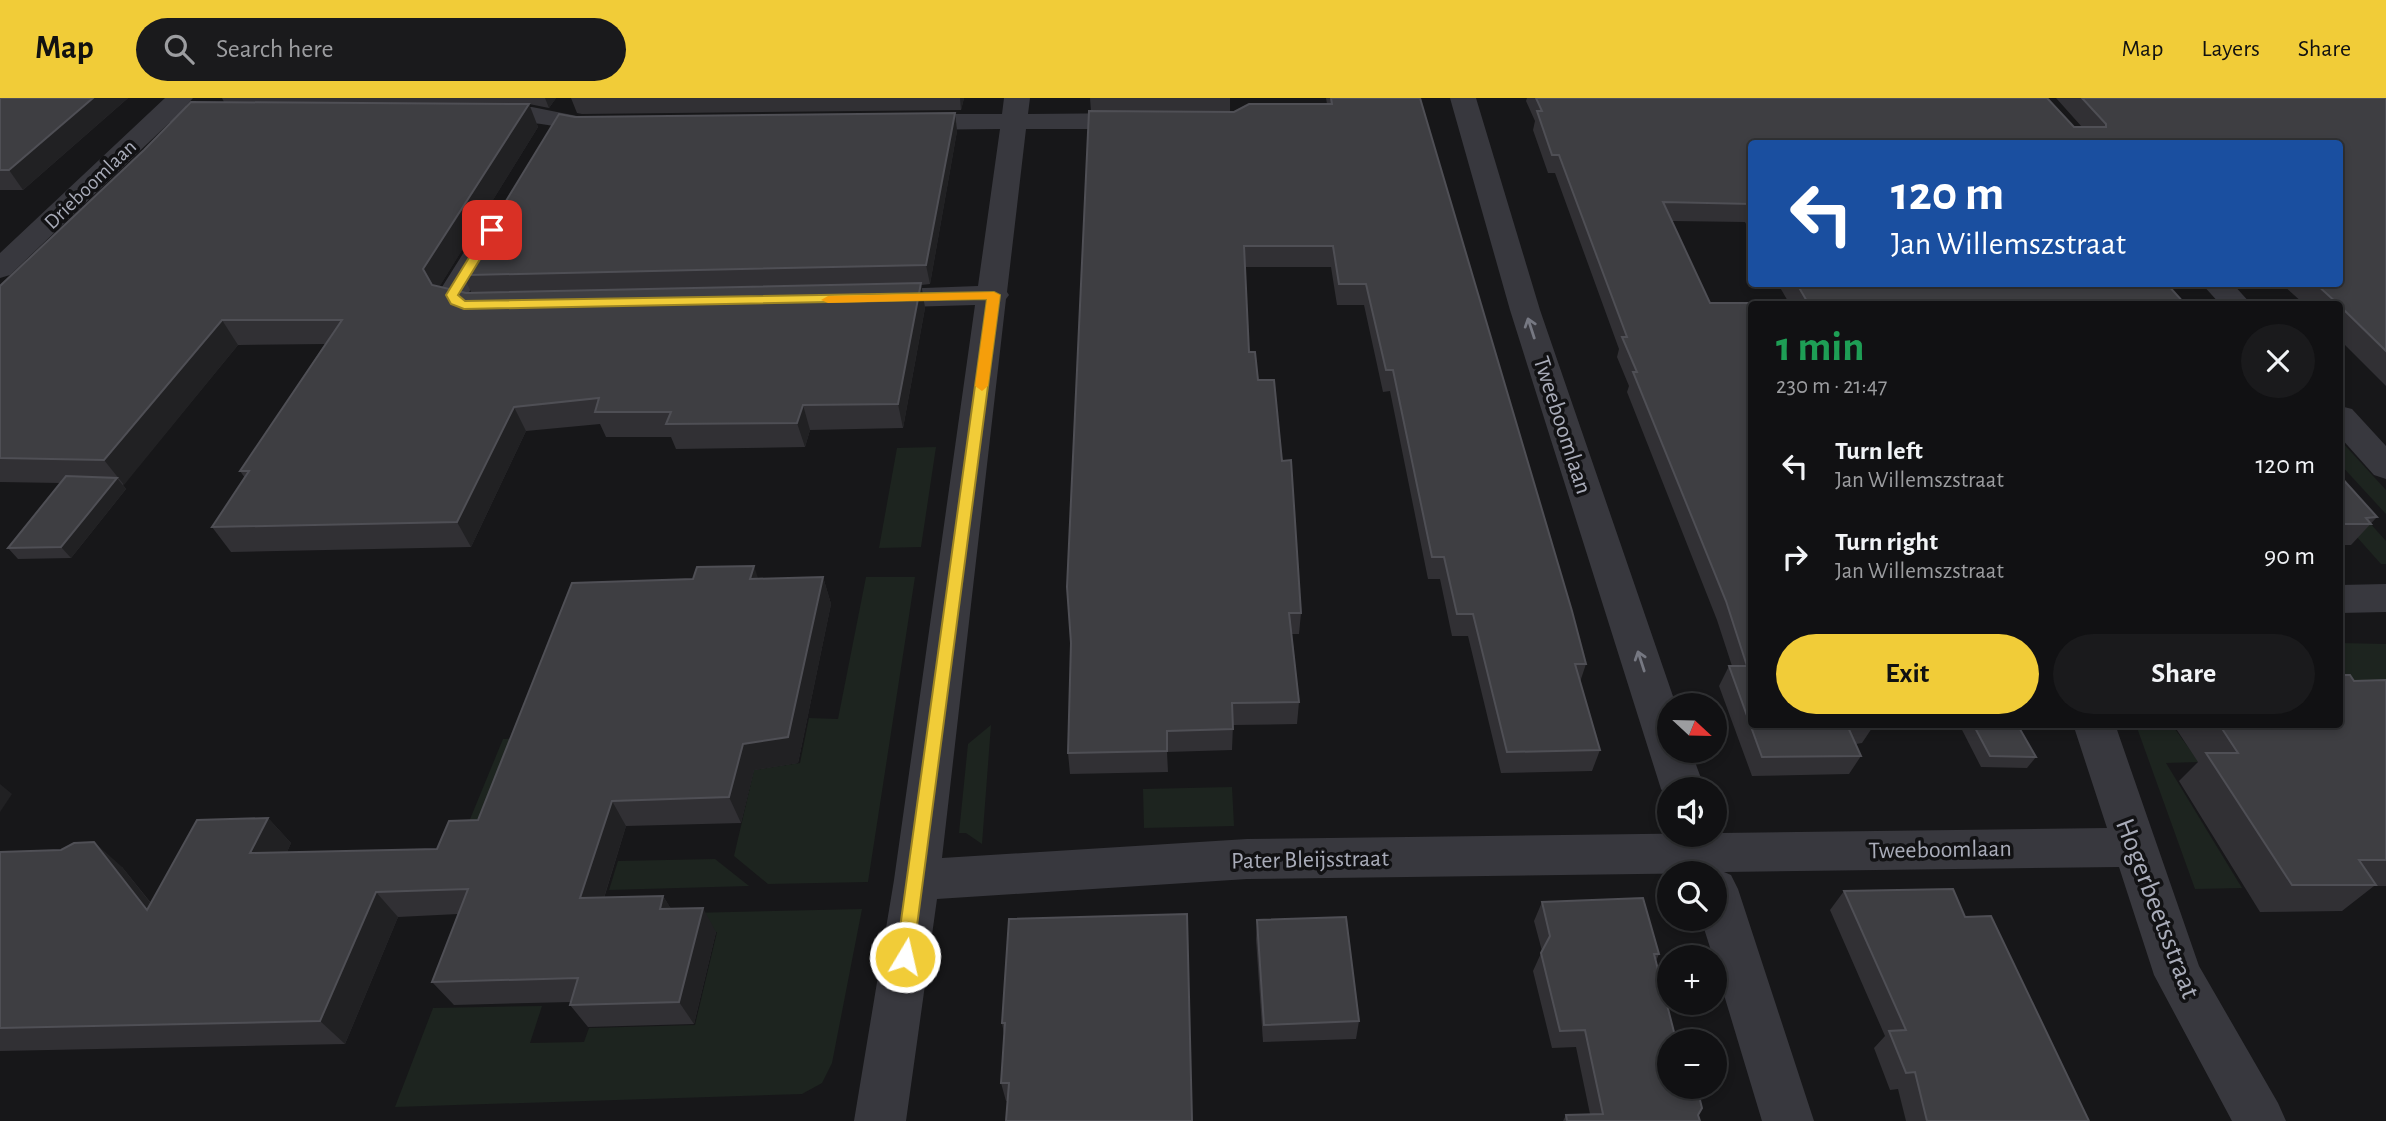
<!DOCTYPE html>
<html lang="en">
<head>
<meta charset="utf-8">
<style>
	body { margin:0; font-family:"Alegreya Sans",sans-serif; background:#1a1a1c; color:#f1f3f6; height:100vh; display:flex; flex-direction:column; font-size:26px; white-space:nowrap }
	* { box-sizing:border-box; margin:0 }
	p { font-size:23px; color:#9c9da0 }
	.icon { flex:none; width:38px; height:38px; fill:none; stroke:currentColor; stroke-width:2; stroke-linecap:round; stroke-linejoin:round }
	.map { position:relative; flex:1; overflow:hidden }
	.sheet { position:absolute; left:1748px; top:203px; width:595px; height:427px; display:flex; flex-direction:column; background:#111113; border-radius:7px; box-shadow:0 4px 10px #0003,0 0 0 2px #303133 }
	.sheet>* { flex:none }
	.banner { position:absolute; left:1748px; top:42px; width:595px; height:147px; border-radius:7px; box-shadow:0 4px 10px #0003,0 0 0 2px #303133; background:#1a4fa0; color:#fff; overflow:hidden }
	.needle { width:46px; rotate:112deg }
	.buttons { position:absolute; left:1657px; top:595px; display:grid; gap:14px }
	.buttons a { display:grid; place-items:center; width:70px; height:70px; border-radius:50%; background:#111113; box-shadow:0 4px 10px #0003,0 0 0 2px #303133; font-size:35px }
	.pin { position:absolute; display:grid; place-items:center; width:60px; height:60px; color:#fff; margin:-30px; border-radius:14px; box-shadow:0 4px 10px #0006 }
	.me { position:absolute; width:77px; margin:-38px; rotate:9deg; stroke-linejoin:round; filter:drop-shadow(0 0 5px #0008) }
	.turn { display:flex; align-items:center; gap:24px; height:147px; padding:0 28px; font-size:32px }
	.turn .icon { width:91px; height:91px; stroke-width:2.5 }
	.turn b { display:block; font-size:49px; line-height:60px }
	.round { display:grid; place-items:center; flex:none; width:74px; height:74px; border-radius:37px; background:#1a1a1c }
	.head { display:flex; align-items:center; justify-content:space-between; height:119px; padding:0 28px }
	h1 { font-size:42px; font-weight:700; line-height:52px; color:#1e9e55 }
	.primary-button { display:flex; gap:14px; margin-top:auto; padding:14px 28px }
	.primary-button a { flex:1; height:80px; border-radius:42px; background:#f1cc38; color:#111; font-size:28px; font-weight:700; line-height:80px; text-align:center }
	.primary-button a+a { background:#1a1a1c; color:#f1f3f6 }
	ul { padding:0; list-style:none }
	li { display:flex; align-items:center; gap:21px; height:91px; padding:0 28px }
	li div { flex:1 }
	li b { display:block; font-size:26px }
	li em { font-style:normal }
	header { display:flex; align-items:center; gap:42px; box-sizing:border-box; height:98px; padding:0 35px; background:#f1cc38; color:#111 }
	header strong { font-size:33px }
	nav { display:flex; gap:38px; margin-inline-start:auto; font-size:24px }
	.search { width:490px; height:63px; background:#1a1a1c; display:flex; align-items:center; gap:18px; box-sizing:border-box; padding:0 24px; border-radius:38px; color:#9c9da0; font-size:26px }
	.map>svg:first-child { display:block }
	.green { fill:#1d241f }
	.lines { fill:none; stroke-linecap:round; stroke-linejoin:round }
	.minor { fill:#38383e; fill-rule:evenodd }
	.wall { fill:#313034 }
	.shaded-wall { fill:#212123 }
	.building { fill:#3e3e42; stroke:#4f4f55; stroke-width:2 }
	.oneway { stroke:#767882 }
	.route { fill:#f1cc38; stroke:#9d8524; stroke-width:2 }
	.slow { fill:#f59e0b }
	.labels { text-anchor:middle; stroke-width:7; stroke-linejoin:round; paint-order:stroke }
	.far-street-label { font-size:21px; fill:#a9acb9; stroke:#121214 }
	.street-label { font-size:24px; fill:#a9acb9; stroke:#121214 }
	.near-street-label { font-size:28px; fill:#a9acb9; stroke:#121214 }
</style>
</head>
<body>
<header>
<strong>Map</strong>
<div class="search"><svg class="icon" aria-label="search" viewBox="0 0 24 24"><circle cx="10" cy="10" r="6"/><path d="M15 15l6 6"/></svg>Search here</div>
<nav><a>Map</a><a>Layers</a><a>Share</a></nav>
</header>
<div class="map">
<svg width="2386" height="1023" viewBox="0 0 2386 1023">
	<rect width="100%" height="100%" fill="#171719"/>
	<g class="green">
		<polygon points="2340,342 2386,392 2386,416 2340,366"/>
		<polygon points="936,349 921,449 879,450 897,350"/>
		<polygon points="2340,392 2386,443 2386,466 2381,466 2340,420"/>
		<polygon points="866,479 915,479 868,784 768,786 734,758 754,672 800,665 809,620 838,621"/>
		<polygon points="2340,545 2386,546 2386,584 2343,584 2340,579"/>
		<polygon points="991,627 982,746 966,735 959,735 968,646"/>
		<polygon points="2136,627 2172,627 2199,664 2166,665 2242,790 2195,791"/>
		<polygon points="538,640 503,730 466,731 503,641"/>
		<polygon points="1232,689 1234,728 1144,730 1143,691"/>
		<polygon points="715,761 749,788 609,792 618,763"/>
		<polygon points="862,811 832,965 822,985 802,996 395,1009 433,910 542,908 530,945 584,944 589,930 695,927 717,834 676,834 600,817"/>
	</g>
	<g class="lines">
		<g class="minor">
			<polygon points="165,0 193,0 186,8 240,11 244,16 240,21 231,24 170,24 10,177 0,180 0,155"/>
			<polygon points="1004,0 1030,0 1028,16 1140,15 1149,18 1153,23 1149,28 1140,31 1026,31 1007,194 1009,197 1006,201 942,760 1247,741 2107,730 2073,626 2115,626 2199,868 2278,1005 2286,1023 2232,1023 2154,877 2119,769 1724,774 1731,777 1738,791 1814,1023 1762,1023 1715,867 1715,859 1713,859 1701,821 1715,821 1715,775 1247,781 937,801 906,1023 854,1023 894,782 975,207 870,210 859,207 855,201 859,195 870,192 978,188 1000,31 903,32 894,29 890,24 894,19 903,16 1002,16"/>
			<polygon points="1450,0 1476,0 1540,212 1676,607 1670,607 1670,653 1691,653 1705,691 1670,691 1670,704 1661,691 1649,653 1510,212"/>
			<path d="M480,9H532L582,19L617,21L621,26L617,31C587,39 561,27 531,25C511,23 491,27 471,22L467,17L471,12Z"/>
			<path d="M491,124L501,127L505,133L468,196L506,202L510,208L506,214C481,221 452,219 437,197L481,127Z"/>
			<polygon points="2202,186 2233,186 2251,206 2220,206"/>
			<polygon points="2340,308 2352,311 2386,348 2386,381 2374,377 2340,339"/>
			<polygon points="2386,486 2386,514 2340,515 2340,487"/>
		</g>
	</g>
	<g class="wall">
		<polygon points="0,0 128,0 23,92 0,92"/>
		<polygon points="222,0 556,0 549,10 529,6 538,29 439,189 466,195 474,195 471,194 462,175 575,19 955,15 957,33 930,186 921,187 925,210 903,330 810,332 805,349 676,351 671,339 606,339 600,326 526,333 471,449 231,454 212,429 245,380 240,373 325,246 238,247 123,387 126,391 71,460 18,461 8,450 60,385 0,384 0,188 224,4"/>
		<polygon points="571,0 964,0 961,12 582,16 577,15"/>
		<polygon points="1090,0 1230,0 1230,14 1327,6 1326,0 1420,0 1586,566 1580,584 1600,652 1592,673 1501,675 1468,538 1452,538 1440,481 1428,481 1390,293 1383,294 1364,207 1337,207 1331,169 1245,169 1249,254 1282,363 1301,515 1299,536 1292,536 1299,604 1297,626 1233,627 1232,652 1167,654 1168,674 1070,676 1068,655 1091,13"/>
		<polygon points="1527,0 2047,0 2074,29 2082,29 2056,0 2386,0 2386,288 2340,242 2340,206 2304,206 2282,186 2340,186 2340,46 1752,46 1752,137 1745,124 1672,123 1710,205 1789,205 1778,186 2167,186 2185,206 1752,206 1752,626 1874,627 1862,645 1856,646 1861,658 1849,676 1752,678 1719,588 1729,568 1732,568 1717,522 1627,294 1629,288 1617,259 1619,251 1555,75 1548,75 1533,32 1535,23 1526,3"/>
		<polygon points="2340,378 2377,419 2351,447 2340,447"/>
		<polygon points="823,479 831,506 798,665 754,672 741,725 626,728 604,800 663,798 671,811 716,834 694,926 588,929 570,907 571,904 454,907 432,884 458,816 398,819 345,946 0,953 0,754 122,769 151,805 268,720 291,745 287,754 437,751 478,722 758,481"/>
		<polygon points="2386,582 2386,788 2374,788 2342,813 2260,814 2179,683 2198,664 2173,626 2340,626 2354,583"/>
		<polygon points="1959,626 2017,626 2036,659 2027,670 1981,669"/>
		<polygon points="1844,793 1965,819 2089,1023 1906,1023 1898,991 1890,992 1874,950 1885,938 1830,812"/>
		<polygon points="1542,804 1659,856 1656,863 1670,943 1670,989 1698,1017 1700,1023 1563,1023 1566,1017 1590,1016 1576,949 1552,950 1533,873 1542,853 1534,823"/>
		<polygon points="1009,821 1192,1023 1006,1003 1001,985 1004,936 1002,925"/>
		<polygon points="1257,822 1359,923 1356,941 1263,944 1256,841"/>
	</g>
	<g class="shaded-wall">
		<polygon points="93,0 128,0 23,92 9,72"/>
		<polygon points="545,0 556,0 549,10"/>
		<polygon points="960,0 964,0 961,12"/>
		<polygon points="529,6 538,29 435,196 423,171"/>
		<polygon points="955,15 957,33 930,186 926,167"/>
		<polygon points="921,185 925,210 903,330 898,306"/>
		<polygon points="222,222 238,247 124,387 104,362"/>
		<polygon points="803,307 810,332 805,349 797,325"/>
		<polygon points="514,309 526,333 471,449 457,424"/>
		<polygon points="117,380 126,391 71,460 61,449"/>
		<polygon points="754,468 763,495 750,481"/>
		<polygon points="823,479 831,506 798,665 754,672 741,725 729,699 743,646"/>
		<polygon points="0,686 12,696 0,714"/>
		<polygon points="612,703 626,728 596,825 580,800"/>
		<polygon points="268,720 291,745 275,780 250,755"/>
		<polygon points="94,744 122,769 175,836 147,812"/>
		<polygon points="376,794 398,819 345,946 320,923"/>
		<polygon points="663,798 678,822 660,811"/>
		<polygon points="703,810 716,834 694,926 679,904"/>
	</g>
	<g class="building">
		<polygon points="0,0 93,0 9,72 0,72"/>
		<polygon points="1331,0 1420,0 1572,513 1586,566 1575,566 1600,652 1507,654 1473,516 1457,516 1444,459 1432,459 1393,272 1386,272 1366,186 1339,186 1333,148 1244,148 1249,254 1255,254 1258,282 1274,282 1282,363 1291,362 1301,515 1289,515 1299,604 1232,605 1233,631 1167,633 1167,653 1068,655 1071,545 1067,489 1089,13 1234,14 1249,6 1332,6"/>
		<polygon points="1536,0 2047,0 2074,29 2106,29 2106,26 2082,0 2386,0 2386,253 2340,208 2340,206 2338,206 2316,186 2340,186 2340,46 1752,46 1752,106 1663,104 1710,205 1808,205 1797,186 2167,186 2185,206 1752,206 1752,626 1874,627 1847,627 1861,658 1762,659 1729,568 1747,568 1726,503 1633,274 1637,274 1622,239 1627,239 1559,57 1552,57 1537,13 1542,13"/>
		<polygon points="191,4 529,6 423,171 432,187 466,195 921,185 898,306 803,307 797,325 666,326 671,314 595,314 599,300 514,309 457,424 212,429 249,373 240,373 342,222 222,222 104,362 0,360 0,188 144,52"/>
		<polygon points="955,15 926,167 469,177 462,175 559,16 575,19"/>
		<polygon points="66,378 117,380 61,449 8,450"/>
		<polygon points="2340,378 2377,419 2366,420 2371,426 2340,426"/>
		<polygon points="754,468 750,481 823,479 788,639 743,646 729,699 612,703 580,800 663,798 660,811 703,810 679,904 570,907 578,880 432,884 468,791 376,794 320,923 0,930 0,754 61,752 74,745 94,744 147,812 197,722 268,720 250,755 437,751 449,723 478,722 572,485 693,481 697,469"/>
		<polygon points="2340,577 2350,577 2354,583 2386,582 2386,762 2359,762 2376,787 2292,787 2206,655 2238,655 2219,626 2340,626"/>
		<polygon points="1973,626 2017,626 2036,659 1990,658"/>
		<polygon points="1953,791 1965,819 1991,818 2089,1023 1927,1023 1915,974 1906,975 1889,933 1906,932 1844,793"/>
		<polygon points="1643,800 1659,856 1654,856 1674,934 1686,943 1670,943 1670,989 1692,989 1698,994 1702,1010 1698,1017 1700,1023 1567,1023 1566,1017 1603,1016 1585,932 1560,933 1541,855 1550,838 1542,804"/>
		<polygon points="1187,816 1192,1023 1006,1023 1009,985 1001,985 1005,925 1002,925 1009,821"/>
		<polygon points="1346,819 1359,923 1264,927 1257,822"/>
	</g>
	<defs><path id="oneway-shaft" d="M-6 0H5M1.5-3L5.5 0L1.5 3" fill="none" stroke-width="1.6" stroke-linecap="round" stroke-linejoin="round" transform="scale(1.75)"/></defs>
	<g class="oneway">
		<use href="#oneway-shaft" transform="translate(1531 230) rotate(-108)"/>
		<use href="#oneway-shaft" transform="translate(1641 563) rotate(-108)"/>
	</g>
	<polygon class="route" points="492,129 498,132 458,197 465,203 994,194 1000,197 912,866 905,868 898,866 896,859 987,201 464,211 451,206 446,197 486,132"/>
	<polygon class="slow" points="994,194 1000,197 988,288 982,293 975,288 987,201 828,205 821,202 828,198"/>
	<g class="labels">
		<g class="far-street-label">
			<text transform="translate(90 86) rotate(-44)" y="7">Drieboomlaan</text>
		</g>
		<g class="street-label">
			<text transform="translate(1563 327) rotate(72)" y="8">Tweeboomlaan</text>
			<text transform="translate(1940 751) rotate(-1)" y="8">Tweeboomlaan</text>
			<text transform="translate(1310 761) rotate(-1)" y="8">Pater Bleijsstraat</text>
		</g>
		<g class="near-street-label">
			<text transform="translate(2159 810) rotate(69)" y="10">Hogerbeetsstraat</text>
		</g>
	</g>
</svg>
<div class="buttons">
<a><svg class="needle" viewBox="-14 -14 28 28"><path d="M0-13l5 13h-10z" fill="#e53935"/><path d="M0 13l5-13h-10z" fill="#9c9da0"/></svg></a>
<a><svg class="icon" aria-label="sound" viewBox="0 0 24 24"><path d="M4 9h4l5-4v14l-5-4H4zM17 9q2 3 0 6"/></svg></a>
<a><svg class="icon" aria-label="search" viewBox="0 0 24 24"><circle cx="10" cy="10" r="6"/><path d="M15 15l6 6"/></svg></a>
<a>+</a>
<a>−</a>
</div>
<div class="pin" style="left:492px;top:132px;background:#d93025"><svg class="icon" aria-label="arrive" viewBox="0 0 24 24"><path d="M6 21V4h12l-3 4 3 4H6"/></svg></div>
<svg class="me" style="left:905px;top:859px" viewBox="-20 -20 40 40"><circle r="17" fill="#f1cc38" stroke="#fff" stroke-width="3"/><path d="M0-11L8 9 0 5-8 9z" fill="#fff"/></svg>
<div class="banner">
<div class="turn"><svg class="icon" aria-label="left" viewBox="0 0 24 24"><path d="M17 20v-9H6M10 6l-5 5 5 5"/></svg><div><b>120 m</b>Jan Willemszstraat</div></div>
</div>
<section class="sheet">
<div class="head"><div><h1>1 min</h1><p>230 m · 21:47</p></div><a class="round"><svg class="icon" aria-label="close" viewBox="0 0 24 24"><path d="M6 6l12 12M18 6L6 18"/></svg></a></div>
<ul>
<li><svg class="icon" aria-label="left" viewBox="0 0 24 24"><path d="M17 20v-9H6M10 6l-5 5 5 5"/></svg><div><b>Turn left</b><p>Jan Willemszstraat</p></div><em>120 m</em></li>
<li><svg class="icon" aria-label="right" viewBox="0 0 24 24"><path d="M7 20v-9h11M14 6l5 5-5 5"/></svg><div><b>Turn right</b><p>Jan Willemszstraat</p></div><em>90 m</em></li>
</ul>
<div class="primary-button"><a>Exit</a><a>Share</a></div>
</section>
</div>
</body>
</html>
